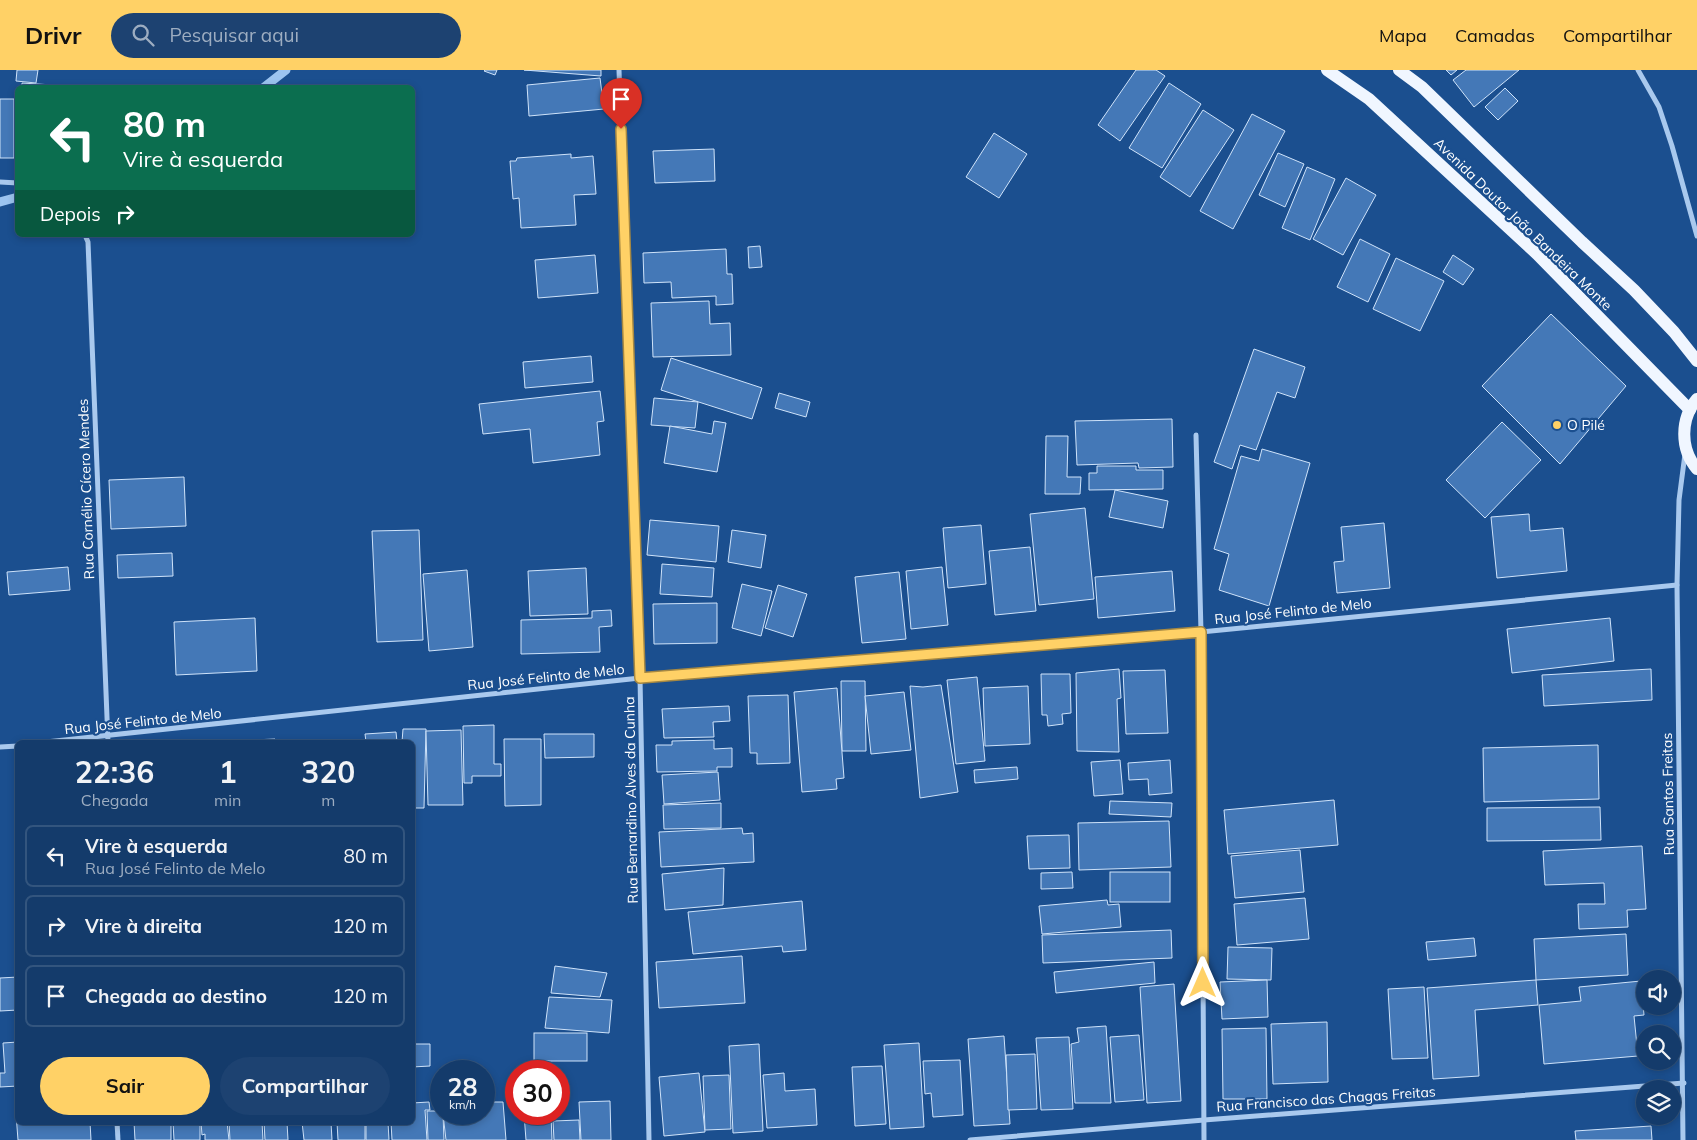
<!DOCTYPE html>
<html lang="pt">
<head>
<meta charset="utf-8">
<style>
	body { margin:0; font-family:Mulish,sans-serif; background:#1d4271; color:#f1f3f6; height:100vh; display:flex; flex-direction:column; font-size:19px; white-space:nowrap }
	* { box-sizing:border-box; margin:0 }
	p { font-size:16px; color:#9dadc1 }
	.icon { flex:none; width:28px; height:28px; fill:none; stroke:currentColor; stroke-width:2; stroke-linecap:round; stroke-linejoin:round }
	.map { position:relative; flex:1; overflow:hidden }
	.panel { position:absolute; left:15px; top:670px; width:400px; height:385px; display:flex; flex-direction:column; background:#143b6b; border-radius:8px; box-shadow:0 2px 8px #0003,0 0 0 1px #33557e }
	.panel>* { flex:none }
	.guide { position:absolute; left:15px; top:15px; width:400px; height:152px; border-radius:8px; box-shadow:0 2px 8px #0003,0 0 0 1px #33557e; background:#0b6e4f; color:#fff; overflow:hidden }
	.fabs { position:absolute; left:1636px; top:900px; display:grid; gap:10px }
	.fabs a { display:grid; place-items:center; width:45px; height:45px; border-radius:50%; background:#143b6b; box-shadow:0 2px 8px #0003,0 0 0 1px #33557e; font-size:25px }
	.speed { position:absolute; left:430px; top:990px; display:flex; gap:10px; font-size:25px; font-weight:700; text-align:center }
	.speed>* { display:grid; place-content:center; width:65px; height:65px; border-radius:50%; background:#143b6b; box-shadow:0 2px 8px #0003,0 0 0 1px #33557e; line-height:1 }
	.speed small { font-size:12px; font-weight:400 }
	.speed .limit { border:8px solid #d22; background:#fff; color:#111 }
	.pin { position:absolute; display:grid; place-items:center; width:42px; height:42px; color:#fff; margin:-51px -21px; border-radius:50% 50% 50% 0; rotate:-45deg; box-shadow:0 0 5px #0007 }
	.pin .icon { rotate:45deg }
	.me { position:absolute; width:55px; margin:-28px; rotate:0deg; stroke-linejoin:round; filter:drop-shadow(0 0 4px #0008) }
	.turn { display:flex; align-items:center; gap:18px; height:105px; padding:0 25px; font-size:22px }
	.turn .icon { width:65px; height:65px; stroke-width:2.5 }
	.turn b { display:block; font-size:35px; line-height:42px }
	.then { display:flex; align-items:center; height:48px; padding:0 25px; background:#0003; gap:10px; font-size:19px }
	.eta { display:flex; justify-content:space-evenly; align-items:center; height:85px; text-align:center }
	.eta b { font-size:30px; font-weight:700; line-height:35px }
	.action { display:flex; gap:10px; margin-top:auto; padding:10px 25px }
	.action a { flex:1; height:58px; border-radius:30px; background:#ffd166; color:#111; font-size:20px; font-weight:700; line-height:58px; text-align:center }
	.action a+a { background:#1d4271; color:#f1f3f6 }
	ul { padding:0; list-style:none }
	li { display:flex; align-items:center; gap:15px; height:62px; margin:0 10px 8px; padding:0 15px; border:2px solid #33557e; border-radius:8px }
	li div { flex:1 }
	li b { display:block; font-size:19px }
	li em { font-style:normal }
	header { display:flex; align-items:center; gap:30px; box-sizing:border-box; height:70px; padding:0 25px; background:#ffd166; color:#111 }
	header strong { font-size:24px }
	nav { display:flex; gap:28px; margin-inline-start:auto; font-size:18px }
	.search { width:350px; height:45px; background:#1d4271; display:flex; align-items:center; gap:12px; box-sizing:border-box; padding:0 18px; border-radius:28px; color:#9dadc1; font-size:19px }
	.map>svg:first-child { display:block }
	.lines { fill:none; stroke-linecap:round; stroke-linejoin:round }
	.stream { stroke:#9cc4f0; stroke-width:9 }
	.building { fill:#4478b7; stroke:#cfe3fa }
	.minor { stroke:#a9c9ee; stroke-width:5 }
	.primary { stroke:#f0f6ff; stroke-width:12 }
	.route-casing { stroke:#a68842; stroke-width:12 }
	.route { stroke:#ffd166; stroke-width:9 }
	.poi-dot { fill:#ffd166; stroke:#1b4f8f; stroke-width:2 }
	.labels { text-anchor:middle; stroke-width:4.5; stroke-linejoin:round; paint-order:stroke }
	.street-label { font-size:14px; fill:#fff; stroke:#1b4f8f }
	.poi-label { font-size:14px; fill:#fff; stroke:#1b4f8f; text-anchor:start }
</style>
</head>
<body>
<header>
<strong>Drivr</strong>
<div class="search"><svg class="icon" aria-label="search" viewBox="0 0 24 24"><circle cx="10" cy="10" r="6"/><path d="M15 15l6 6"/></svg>Pesquisar aqui</div>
<nav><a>Mapa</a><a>Camadas</a><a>Compartilhar</a></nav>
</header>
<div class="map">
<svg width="1697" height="1070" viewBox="0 0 1697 1070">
	<rect width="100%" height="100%" fill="#1b4f8f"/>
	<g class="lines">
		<g class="stream">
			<polyline points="263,18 286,0"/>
			<polyline points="0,132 18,127"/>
		</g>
	</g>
	<g class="building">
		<polygon points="17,0 38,0 36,13 16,11"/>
		<polygon points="485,0 497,0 495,5 484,1"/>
		<polygon points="524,0 601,0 601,6"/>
		<polygon points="1136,0 1156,0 1165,6 1120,71 1098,55"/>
		<polygon points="1446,0 1457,0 1451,5"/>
		<polygon points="1466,0 1519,0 1474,37 1453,10"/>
		<polygon points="600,8 604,39 529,46 527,15"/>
		<polygon points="22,13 68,16 68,18 22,18"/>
		<polygon points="1169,13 1201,34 1162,98 1129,78"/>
		<polygon points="1505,18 1518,31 1498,50 1485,37"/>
		<rect x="0" y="29" width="14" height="59"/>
		<polygon points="1203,40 1234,60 1190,127 1160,107"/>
		<polygon points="1252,44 1285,61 1233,159 1200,141"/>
		<polygon points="994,63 1027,84 999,128 966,107"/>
		<polygon points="714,79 715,111 655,113 653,81"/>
		<polygon points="1278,83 1304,94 1285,137 1259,125"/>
		<polygon points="571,84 571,88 593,86 596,124 574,125 576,155 521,158 519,128 513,129 510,91 516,91 517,88"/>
		<polygon points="1307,97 1335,109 1310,170 1282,158"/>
		<polygon points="1346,108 1376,125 1343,185 1313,169"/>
		<polygon points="1360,169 1390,184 1368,232 1337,217"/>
		<polygon points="760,176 762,197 749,198 748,177"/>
		<polygon points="726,179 727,204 732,204 733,234 716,235 716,226 672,228 671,212 644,213 643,183"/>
		<polygon points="595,185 598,223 538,228 535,190"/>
		<polygon points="1453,185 1474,199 1463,215 1443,202"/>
		<polygon points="1396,188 1444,211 1420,261 1373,239"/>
		<polygon points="709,231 710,254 730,253 731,285 653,287 651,233"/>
		<polygon points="1551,244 1626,316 1560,394 1482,316"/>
		<polygon points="1254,279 1305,297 1295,328 1277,322 1256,380 1240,375 1232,399 1214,392"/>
		<polygon points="591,286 593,312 525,318 523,292"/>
		<polygon points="671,288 762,318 752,349 661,320"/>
		<polygon points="600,321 604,351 597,352 600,385 533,393 530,359 483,364 479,334"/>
		<polygon points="779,323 810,332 806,347 775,338"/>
		<polygon points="654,328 698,332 695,358 651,355"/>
		<polygon points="1172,349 1173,397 1139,398 1138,393 1077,395 1075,351"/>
		<polygon points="714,351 726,353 717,402 664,393 670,356 712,364"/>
		<polygon points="1502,352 1541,390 1485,448 1446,410"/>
		<polygon points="1046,366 1068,366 1067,407 1081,407 1080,424 1045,424"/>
		<polygon points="1262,379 1310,393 1269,536 1219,520 1229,484 1214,479 1241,386 1259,391"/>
		<polygon points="1097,396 1136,396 1136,400 1163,400 1163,419 1089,420 1089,403 1097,403"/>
		<polygon points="184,407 186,456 111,459 109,410"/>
		<polygon points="1115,420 1168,431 1163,458 1109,447"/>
		<polygon points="1085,438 1094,529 1039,535 1030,444"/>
		<polygon points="1529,444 1530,461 1563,458 1567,501 1497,508 1491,447"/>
		<polygon points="650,450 719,456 716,492 647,485"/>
		<polygon points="1384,453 1390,518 1337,523 1334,492 1344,491 1341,457"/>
		<polygon points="981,455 986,514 948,518 943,458"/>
		<polygon points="419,460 423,570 377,572 372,461"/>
		<polygon points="732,460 766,465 761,498 728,492"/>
		<polygon points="1030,477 1036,541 995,545 989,481"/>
		<polygon points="172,483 173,506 118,508 117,485"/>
		<polygon points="662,494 714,498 712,527 660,524"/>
		<polygon points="68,497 70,520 9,525 7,502"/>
		<polygon points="942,497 948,555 911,559 906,501"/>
		<polygon points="586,498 588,544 530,546 528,501"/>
		<polygon points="467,500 473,577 429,581 423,504"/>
		<polygon points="1172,501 1175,541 1098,548 1095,507"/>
		<polygon points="899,502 906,569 862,573 855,507"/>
		<polygon points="742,514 772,521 761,566 732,558"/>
		<polygon points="778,515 807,524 793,567 765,558"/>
		<polygon points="717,533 717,573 654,574 653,534"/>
		<polygon points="611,540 612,556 599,557 600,582 521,584 521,550 592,548 592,541"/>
		<polygon points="255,548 257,601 176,605 174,552"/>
		<polygon points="1610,548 1614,591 1512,603 1507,559"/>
		<polygon points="1119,599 1121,628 1117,629 1119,682 1077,681 1076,603"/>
		<polygon points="1651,599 1652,630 1544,636 1542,605"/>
		<polygon points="1165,600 1168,663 1126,664 1123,601"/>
		<polygon points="1041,604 1070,604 1071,643 1062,644 1063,654 1048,656 1047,645 1042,645"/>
		<polygon points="977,607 985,691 956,694 947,610"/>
		<polygon points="841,611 865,611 866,681 842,681"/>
		<polygon points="941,615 958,722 920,728 910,616 923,617"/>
		<polygon points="1028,616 1030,674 985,676 983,618"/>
		<polygon points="837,618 844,708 836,709 837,719 802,722 794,622"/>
		<polygon points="904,622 911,680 871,684 865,626"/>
		<polygon points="788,625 790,693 757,694 757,683 750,683 748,626"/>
		<polygon points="729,636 730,651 713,652 714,667 664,668 662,639"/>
		<polygon points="494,655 494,694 501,694 501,706 472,706 472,713 464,713 463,656"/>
		<polygon points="403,659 426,659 424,738 412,738 412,672 402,672"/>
		<polygon points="461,660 463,735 428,735 426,661"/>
		<polygon points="396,662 397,672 366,672 365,664"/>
		<polygon points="544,664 594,664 594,687 545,688"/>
		<polygon points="275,669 276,672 231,672 231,671"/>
		<polygon points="504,669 541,669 541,735 505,736"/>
		<polygon points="714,670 714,679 732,678 732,697 717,697 717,701 657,702 656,675 672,675 672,671"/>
		<polygon points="1598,675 1599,729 1484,732 1483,678"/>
		<polygon points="1120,690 1123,724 1094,726 1091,692"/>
		<polygon points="1170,690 1172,723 1149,725 1148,709 1129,710 1128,693"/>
		<polygon points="1017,697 1018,709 975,713 974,700"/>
		<polygon points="718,702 720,730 664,734 662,705"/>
		<polygon points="1334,730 1338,775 1228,784 1224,740"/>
		<polygon points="1110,731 1172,733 1171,747 1109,744"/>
		<polygon points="721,733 721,758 664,759 663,735"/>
		<polygon points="1600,737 1601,770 1487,771 1487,738"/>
		<polygon points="1169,751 1171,797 1079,800 1078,753"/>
		<polygon points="742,758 743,764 753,763 754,792 661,797 659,762"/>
		<polygon points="1069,765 1070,798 1029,799 1027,766"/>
		<polygon points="1642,776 1646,839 1627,840 1628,857 1579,859 1578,834 1605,834 1604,813 1545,815 1543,781"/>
		<polygon points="1300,780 1304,822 1235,828 1231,786"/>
		<polygon points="724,798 723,835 665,840 662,804"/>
		<polygon points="1072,802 1073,818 1041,819 1041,803"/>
		<rect x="1110" y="802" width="60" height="30"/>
		<polygon points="1305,828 1309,869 1237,875 1234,834"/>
		<polygon points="1107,830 1108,835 1119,834 1121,857 1042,864 1039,836"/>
		<polygon points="802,831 806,880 783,882 782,876 693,884 688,842"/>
		<polygon points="1171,860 1172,888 1043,893 1042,865"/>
		<polygon points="1626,864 1628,905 1536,910 1534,869"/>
		<polygon points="1474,868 1476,886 1428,890 1426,872"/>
		<polygon points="1228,877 1272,878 1271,910 1227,909"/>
		<polygon points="742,886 745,933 659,938 656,892"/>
		<polygon points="1154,892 1155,913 1056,923 1054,902"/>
		<polygon points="555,896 607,903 600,927 551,923"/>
		<polygon points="18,907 18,940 0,941 0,908"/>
		<polygon points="1267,910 1268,947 1222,949 1220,912"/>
		<polygon points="1536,910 1538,935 1475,940 1479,1006 1433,1009 1427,918"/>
		<polygon points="1641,911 1644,945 1634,946 1638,986 1544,994 1539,935 1581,931 1579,917"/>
		<polygon points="1174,914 1181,1031 1147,1033 1140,917"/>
		<polygon points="1424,917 1428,988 1392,989 1388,919"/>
		<polygon points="549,927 612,930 609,963 545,958"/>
		<polygon points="1327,952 1328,1012 1273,1014 1271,954"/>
		<polygon points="1106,956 1111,1033 1075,1033 1071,974 1079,972 1077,958"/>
		<polygon points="1266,958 1267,1029 1223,1029 1222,959"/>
		<rect x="534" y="963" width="53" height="28"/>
		<polygon points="1139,965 1144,1030 1115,1032 1110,967"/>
		<polygon points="1004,966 1010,1054 974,1056 968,969"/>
		<polygon points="1069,967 1073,1039 1041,1040 1036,968"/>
		<polygon points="18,972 18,1016 0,1017 0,1003 5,1003 3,973"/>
		<polygon points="919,973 924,1057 890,1059 884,975"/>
		<polygon points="412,974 430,974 430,996 412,997"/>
		<polygon points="759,974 763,1061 733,1063 729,976"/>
		<polygon points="1035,984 1037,1039 1008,1040 1006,985"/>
		<polygon points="960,990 963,1045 933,1047 931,1023 925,1024 923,991"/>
		<polygon points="882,996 886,1054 855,1056 852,997"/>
		<polygon points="699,1003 705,1062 664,1066 659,1007"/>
		<polygon points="784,1003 785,1021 815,1019 817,1055 767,1058 763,1005"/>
		<polygon points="729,1005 731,1059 705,1060 703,1006"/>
		<polygon points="610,1031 611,1070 581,1070 579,1032"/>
		<polygon points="429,1032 430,1040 425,1040 427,1070 392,1070 391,1052 412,1052 412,1033"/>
		<polygon points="484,1032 503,1032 506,1070 446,1070 443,1044 484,1044"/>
		<polygon points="427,1041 441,1041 441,1044 443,1044 444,1070 428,1070"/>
		<polygon points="16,1044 18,1044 18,1052 90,1052 91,1070 18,1070"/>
		<polygon points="524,1044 551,1044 552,1070 526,1070"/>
		<polygon points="579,1050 580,1070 554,1070 553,1051"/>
		<polygon points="134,1052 171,1052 171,1070 135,1070"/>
		<polygon points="173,1052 200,1052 200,1070 174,1070"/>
		<polygon points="201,1052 227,1052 229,1070 205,1070 205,1064 202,1065"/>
		<polygon points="229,1052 262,1052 263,1070 230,1070"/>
		<polygon points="264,1052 287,1052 288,1070 265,1070"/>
		<polygon points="302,1052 331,1052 332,1070 304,1070"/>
		<polygon points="337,1052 365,1052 365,1070 338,1070"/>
		<polygon points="366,1052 388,1052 389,1070 366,1070"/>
		<polygon points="1651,1056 1652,1070 1576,1070 1575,1061"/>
	</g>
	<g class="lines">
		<g class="minor">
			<polyline points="619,0 640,608 649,1070"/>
			<polyline points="1638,0 1659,37 1672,76 1697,166"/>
			<polyline points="0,112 18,113"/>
			<polyline points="85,165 88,172 108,672"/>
			<polyline points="1196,365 1201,562 1204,1070"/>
			<polyline points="46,672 640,608 1201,562 1677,515"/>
			<polyline points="0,677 18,676"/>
			<polyline points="117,1052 118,1070"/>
			<polyline points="970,1070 1204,1050 1684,1013"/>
			<polyline points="1683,1070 1677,515 1679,430 1685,384"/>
		</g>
		<g class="primary">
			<polyline points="1327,0 1369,29 1537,184 1690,340"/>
			<polyline points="1399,0 1422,17 1582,172 1634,220 1674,262 1697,291"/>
			<path d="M1697,329C1680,349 1680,379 1697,399"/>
		</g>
	</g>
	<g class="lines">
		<defs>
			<polyline id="route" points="621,59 640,608 1201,562 1203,913"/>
		</defs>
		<use href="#route" class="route-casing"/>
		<use href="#route" class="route"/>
	</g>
	<circle class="poi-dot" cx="1557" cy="355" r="5"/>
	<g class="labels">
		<g class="street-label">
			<text transform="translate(1523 154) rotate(44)" y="5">Avenida Doutor João Bandeira Monte</text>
			<text transform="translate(86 419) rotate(-92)" y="5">Rua Cornélio Cícero Mendes</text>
			<text transform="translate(1293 541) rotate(-6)" y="5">Rua José Felinto de Melo</text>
			<text transform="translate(546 607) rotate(-6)" y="5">Rua José Felinto de Melo</text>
			<text transform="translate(143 651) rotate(-6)" y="5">Rua José Felinto de Melo</text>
			<text transform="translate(1668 724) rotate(-91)" y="5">Rua Santos Freitas</text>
			<text transform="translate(631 730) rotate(-91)" y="5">Rua Bernardino Alves da Cunha</text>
			<text transform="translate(1326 1029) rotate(-4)" y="5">Rua Francisco das Chagas Freitas</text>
		</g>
		<g class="poi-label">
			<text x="1567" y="360">O Pilé</text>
		</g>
	</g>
</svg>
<div class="fabs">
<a><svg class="icon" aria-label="sound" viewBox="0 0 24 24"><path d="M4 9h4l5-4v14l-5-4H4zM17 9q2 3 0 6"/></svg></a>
<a><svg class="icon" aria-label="search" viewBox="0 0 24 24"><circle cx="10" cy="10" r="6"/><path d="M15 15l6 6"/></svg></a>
<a><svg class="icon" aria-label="layers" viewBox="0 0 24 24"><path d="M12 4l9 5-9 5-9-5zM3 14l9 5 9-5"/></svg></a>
</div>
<div class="speed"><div>28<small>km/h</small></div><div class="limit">30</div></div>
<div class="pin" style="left:621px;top:59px;background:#d93025"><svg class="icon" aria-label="arrive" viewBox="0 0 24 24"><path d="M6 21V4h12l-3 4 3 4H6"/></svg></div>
<svg class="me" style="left:1203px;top:913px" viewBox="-20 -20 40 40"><path d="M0-17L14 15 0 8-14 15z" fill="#ffd166" stroke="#fff" stroke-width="4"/></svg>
<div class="guide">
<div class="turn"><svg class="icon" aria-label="left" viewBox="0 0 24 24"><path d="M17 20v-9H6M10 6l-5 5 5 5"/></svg><div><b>80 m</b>Vire à esquerda</div></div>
<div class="then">Depois<svg class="icon" aria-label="right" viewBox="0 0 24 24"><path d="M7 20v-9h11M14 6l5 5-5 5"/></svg></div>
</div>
<section class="panel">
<div class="eta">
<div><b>22:36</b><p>Chegada</p></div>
<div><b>1</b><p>min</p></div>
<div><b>320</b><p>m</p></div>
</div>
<ul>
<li><svg class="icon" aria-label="left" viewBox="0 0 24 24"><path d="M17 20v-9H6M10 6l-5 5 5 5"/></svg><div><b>Vire à esquerda</b><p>Rua José Felinto de Melo</p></div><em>80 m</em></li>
<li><svg class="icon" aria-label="right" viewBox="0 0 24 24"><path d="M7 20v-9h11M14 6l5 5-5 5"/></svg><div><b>Vire à direita</b></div><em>120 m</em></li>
<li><svg class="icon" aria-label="arrive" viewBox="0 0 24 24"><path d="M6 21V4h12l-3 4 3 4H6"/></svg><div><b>Chegada ao destino</b></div><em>120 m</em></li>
</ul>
<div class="action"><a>Sair</a><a>Compartilhar</a></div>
</section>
</div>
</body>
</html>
